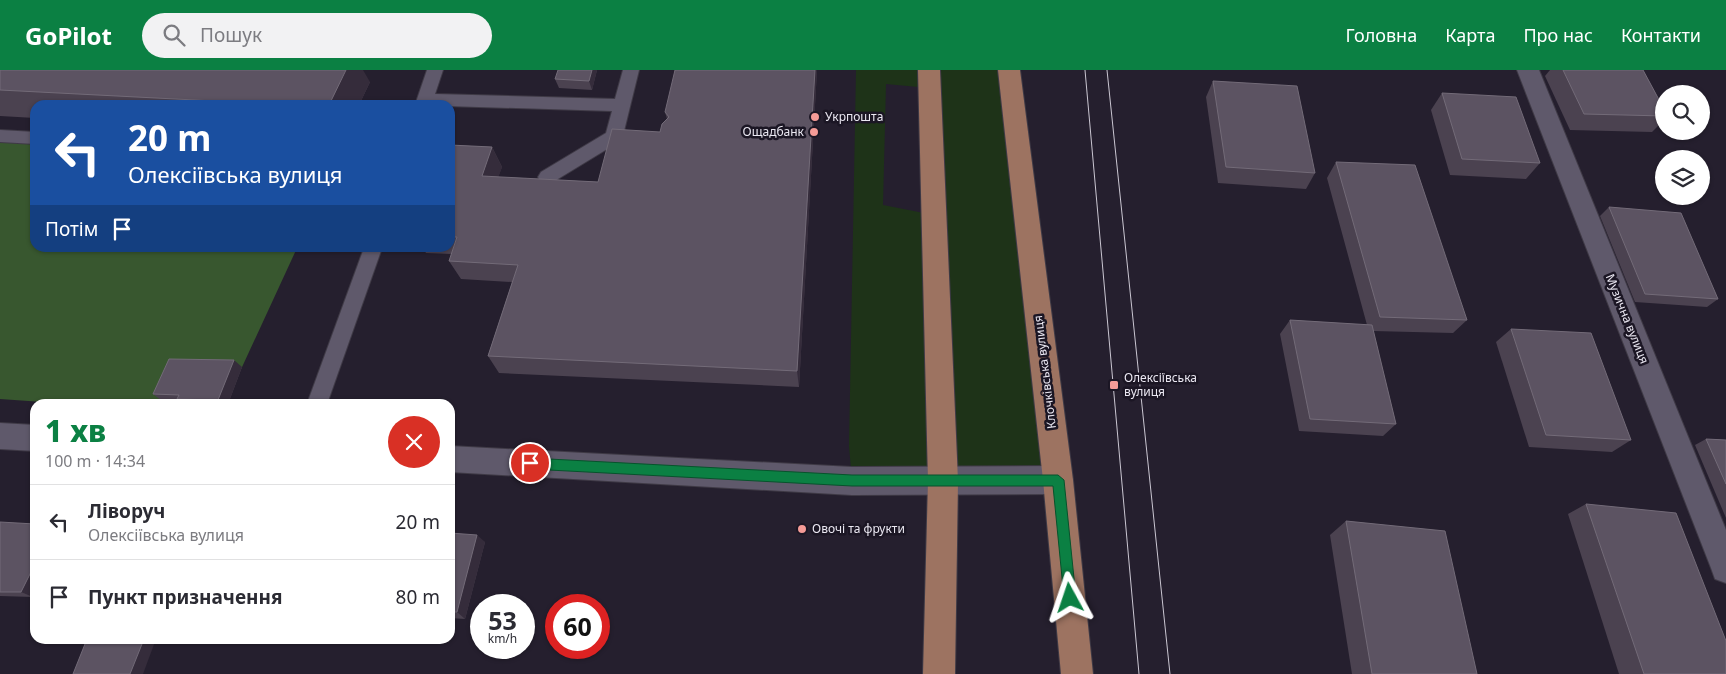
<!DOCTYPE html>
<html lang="uk">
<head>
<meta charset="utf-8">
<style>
	body { margin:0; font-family:"Noto Sans",sans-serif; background:#f2f2f3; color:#2b2b33; height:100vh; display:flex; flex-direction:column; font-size:19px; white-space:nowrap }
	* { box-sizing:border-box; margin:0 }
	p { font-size:16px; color:#7c7c81 }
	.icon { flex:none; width:28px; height:28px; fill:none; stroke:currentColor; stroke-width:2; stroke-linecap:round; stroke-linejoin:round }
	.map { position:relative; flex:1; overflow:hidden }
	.drawer { position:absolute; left:30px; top:329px; width:425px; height:245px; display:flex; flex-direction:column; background:#fff; border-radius:15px; box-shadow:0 1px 4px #0004 }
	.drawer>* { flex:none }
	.guide { position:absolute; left:30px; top:30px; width:425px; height:152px; border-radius:15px; box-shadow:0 1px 4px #0004; background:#1a4fa0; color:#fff; overflow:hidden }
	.fabs { position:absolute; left:1655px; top:15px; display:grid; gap:10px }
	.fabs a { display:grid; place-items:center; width:55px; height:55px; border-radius:50%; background:#fff; box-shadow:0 1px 4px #0004; font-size:25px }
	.speed { position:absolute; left:470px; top:524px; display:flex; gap:10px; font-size:25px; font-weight:700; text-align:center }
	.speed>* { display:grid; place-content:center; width:65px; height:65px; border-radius:50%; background:#fff; box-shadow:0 1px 4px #0004; line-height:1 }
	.speed small { font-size:12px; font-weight:400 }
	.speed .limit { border:8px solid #d22; background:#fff; color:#111 }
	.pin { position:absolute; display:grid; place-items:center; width:42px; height:42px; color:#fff; margin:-21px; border:2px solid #fff; border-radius:50%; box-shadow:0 1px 5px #0007 }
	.me { position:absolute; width:55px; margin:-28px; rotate:355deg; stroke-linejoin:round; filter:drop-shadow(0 0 4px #0008) }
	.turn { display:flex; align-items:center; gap:18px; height:105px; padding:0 15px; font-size:22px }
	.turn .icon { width:65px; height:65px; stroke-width:2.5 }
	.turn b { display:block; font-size:35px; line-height:42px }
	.then { display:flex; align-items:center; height:48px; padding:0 15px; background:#0003; gap:10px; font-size:19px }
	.round { display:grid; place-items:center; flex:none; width:52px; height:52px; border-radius:26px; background:#f2f2f3 }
	.overview { display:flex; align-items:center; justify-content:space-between; height:85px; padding:0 15px }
	h1 { font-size:30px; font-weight:800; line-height:38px; color:#0b8043 }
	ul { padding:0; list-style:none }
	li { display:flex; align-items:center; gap:15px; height:75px; padding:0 15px; border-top:1px solid #e1e1e2 }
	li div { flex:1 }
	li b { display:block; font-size:19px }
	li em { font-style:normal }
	header { display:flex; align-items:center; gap:30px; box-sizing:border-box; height:70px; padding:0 25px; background:#0b8043; color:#fff }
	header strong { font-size:24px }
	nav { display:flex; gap:28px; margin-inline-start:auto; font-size:18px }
	.search { width:350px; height:45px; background:#f2f2f3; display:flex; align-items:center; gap:12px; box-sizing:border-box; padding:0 18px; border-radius:28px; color:#7c7c81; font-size:19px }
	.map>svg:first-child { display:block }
	.green { fill:#1e3318; fill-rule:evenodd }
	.forest { fill:#38572f }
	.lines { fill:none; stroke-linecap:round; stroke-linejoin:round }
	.service-casing { stroke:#3f3a46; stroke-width:2 }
	.minor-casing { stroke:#3f3a46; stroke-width:2 }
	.tertiary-casing { stroke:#3f3a46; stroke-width:2 }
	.primary-casing { stroke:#3f3a46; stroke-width:2 }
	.service { fill:#5f596b; fill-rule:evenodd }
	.minor { fill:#5f596b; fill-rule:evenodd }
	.tertiary { fill:#5f596b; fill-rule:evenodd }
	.primary { fill:#9d7361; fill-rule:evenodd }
	.tram { stroke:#cbc7d2; stroke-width:1 }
	.wall { fill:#4b4250 }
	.shaded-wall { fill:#352c3b }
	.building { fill:#5c5362; stroke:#736b78 }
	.route { fill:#0b8043; stroke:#07532c }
	.poi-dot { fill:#f59b97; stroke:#1b1624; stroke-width:2 }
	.labels { text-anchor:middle; stroke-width:5; stroke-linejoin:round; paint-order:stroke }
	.poi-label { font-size:12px; fill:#ebe8f2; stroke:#1b1624; text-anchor:start }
	.street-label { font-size:12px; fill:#ebe8f2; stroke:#1b1624 }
</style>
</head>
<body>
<header>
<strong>GoPilot</strong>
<div class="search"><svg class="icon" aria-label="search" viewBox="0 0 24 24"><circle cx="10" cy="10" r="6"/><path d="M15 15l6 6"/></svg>Пошук</div>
<nav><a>Головна</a><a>Карта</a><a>Про нас</a><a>Контакти</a></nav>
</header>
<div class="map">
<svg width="1726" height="604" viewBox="0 0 1726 604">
	<rect width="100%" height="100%" fill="#251f2e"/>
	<path class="green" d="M856,0H1009L1058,410L852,411L849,376ZM886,14L929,18L934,145L883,135Z"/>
	<polygon class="forest" points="0,70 35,72 35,178 297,178 225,334 71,334 0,329"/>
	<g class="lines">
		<defs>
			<g id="service">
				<polygon points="427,0 443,0 435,24 615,29 623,0 639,0 624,61 632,63 635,67 632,71 617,73 553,112 547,114 541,112 538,107 541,102 606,63 612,41 415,35"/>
				<polygon points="0,60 35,62 35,74 0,72"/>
				<polygon points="364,178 382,178 327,334 307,334"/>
			</g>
			<polygon id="minor" points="1517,0 1539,0 1726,460 1726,513 1715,509 1711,498"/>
			<g id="tertiary">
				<polygon points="0,353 35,355 35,381 0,379"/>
				<polygon points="450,376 852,397 1058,396 1068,400 1073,410 1068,420 1058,424 852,425 450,402"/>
			</g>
			<g id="primary">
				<polygon points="918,0 940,0 958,411 955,604 923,604 928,411"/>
				<polygon points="998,0 1020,0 1073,410 1093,604 1061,604 1043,410"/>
			</g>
		</defs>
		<use href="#service" class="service-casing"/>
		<use href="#minor" class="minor-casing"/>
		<use href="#tertiary" class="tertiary-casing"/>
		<use href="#primary" class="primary-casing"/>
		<use href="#service" class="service"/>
		<use href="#minor" class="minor"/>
		<use href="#tertiary" class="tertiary"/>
		<use href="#primary" class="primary"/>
		<g class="tram">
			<polyline points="1085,0 1139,604"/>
			<polyline points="1107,0 1170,604"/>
		</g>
	</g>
	<g class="wall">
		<polygon points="0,0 370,12 359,35 35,35 35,48 0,46"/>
		<polygon points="597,0 592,20 559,18 555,9"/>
		<polygon points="817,0 799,317 499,303 488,286 512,212 461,209 449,191 452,184 426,183 423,178 450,178 450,75 492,77 502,97 498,107 598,112 660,62 667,49 665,42"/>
		<polygon points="1550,0 1643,0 1664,39 1664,50 1652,62 1570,60 1545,6"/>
		<polygon points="1213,11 1315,103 1306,119 1218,113 1206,27"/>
		<polygon points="1442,23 1540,93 1526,109 1450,105 1431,40"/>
		<polygon points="1336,92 1467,250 1453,263 1373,261 1396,354 1383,366 1299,361 1280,264 1290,250 1367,255 1327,108"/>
		<polygon points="1609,137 1718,229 1707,237 1635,232 1600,146"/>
		<polygon points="1511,259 1631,370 1612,382 1529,377 1496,272"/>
		<polygon points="242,297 228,334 184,334 182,332 162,331 153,324"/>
		<polygon points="1706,369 1726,370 1726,448 1695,375"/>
		<polygon points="1586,434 1726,604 1619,604 1568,444"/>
		<polygon points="1346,451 1477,604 1352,604 1330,465"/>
		<polygon points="0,452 33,527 0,526"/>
		<polygon points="450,463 485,472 465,549 450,548"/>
	</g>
	<g class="shaded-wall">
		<polygon points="346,0 363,0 370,12 359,35 329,35"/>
		<polygon points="592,0 597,0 592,20 589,11"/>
		<polygon points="815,0 817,0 799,317 797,301"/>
		<polygon points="492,77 502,97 492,125 482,106"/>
		<polygon points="234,290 242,297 228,334 223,334 218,330"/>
		<polygon points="477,465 485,472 465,549 457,542"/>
		<polygon points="35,494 35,524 33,527 21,522"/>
		<polygon points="144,569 156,569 143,604 130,604"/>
	</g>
	<g class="building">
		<polygon points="0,0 346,0 329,35 292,35 0,20"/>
		<polygon points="558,0 592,0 589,11 555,9"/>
		<polygon points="675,0 815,0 797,301 488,286 518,195 449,191 457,167 450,167 450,75 492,77 482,106 598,112 612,59 660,62 662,54 669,47 665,42"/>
		<polygon points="1563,0 1643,0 1664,39 1664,46 1584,44"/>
		<polygon points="1213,11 1297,16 1315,103 1226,97"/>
		<polygon points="1442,23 1516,27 1540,93 1462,89"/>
		<polygon points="1336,92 1415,95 1467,250 1380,247"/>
		<polygon points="1609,137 1681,143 1718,229 1645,224"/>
		<polygon points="1290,250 1372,255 1396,354 1310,349"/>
		<polygon points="1511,259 1591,263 1631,370 1546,365"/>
		<polygon points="169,289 234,290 218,330 177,329 179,325 153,324"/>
		<polygon points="1706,369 1726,370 1726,414"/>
		<polygon points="1586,434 1676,443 1726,571 1726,604 1644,604"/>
		<polygon points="1346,451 1445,461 1477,604 1372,604"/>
		<polygon points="0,452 35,454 35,494 21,522 0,522"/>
		<polygon points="450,463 477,465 457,542 450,542"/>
		<polygon points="87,569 144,569 130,604 73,604"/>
	</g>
	<polygon class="route" points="530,388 852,405 1058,405 1064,410 1076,528 1075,532 1070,534 1065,532 1064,528 1053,416 852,416 530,399 524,393"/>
	<g class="poi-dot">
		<circle cx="815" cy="47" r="5"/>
		<circle cx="814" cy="62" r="5"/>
		<rect x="1109" y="310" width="10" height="10" rx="2.5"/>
		<circle cx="802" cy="459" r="5"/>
	</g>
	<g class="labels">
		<g class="poi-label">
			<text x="825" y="51">Укрпошта</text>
			<text x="804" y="66" text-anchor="end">Ощадбанк</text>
			<text x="1124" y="312">Олексіївська<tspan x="1124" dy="14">вулиця</tspan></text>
			<text x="812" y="463">Овочі та фрукти</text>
		</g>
		<g class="street-label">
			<text transform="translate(1627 249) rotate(68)" y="4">Музична вулиця</text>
			<text transform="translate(1045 302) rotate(-97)" y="4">Клочківська вулиця</text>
		</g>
	</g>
</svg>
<div class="fabs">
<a><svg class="icon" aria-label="search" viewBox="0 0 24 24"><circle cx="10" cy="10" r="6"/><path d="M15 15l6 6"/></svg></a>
<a><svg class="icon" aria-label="layers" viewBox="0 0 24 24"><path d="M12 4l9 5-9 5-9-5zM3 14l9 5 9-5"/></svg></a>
</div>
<div class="speed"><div>53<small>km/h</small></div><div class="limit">60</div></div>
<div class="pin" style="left:530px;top:393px;background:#d93025"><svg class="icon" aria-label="arrive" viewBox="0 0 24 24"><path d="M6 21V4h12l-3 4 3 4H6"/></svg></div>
<svg class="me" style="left:1070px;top:528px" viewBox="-20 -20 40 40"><path d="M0-17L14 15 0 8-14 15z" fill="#0b8043" stroke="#fff" stroke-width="4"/></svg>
<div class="guide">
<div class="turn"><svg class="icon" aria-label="left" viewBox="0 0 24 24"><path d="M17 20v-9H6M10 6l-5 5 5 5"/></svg><div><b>20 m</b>Олексіївська вулиця</div></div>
<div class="then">Потім<svg class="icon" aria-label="arrive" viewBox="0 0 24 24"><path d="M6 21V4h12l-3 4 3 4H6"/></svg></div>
</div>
<section class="drawer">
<div class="overview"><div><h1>1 хв</h1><p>100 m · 14:34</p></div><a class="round" style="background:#d93025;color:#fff"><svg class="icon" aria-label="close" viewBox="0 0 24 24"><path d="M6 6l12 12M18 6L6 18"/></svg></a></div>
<ul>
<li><svg class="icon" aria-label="left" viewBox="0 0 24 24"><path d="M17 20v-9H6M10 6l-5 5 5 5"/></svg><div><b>Ліворуч</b><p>Олексіївська вулиця</p></div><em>20 m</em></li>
<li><svg class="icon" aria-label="arrive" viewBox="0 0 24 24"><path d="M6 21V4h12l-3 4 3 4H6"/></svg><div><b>Пункт призначення</b></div><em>80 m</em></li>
</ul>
</section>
</div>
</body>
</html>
